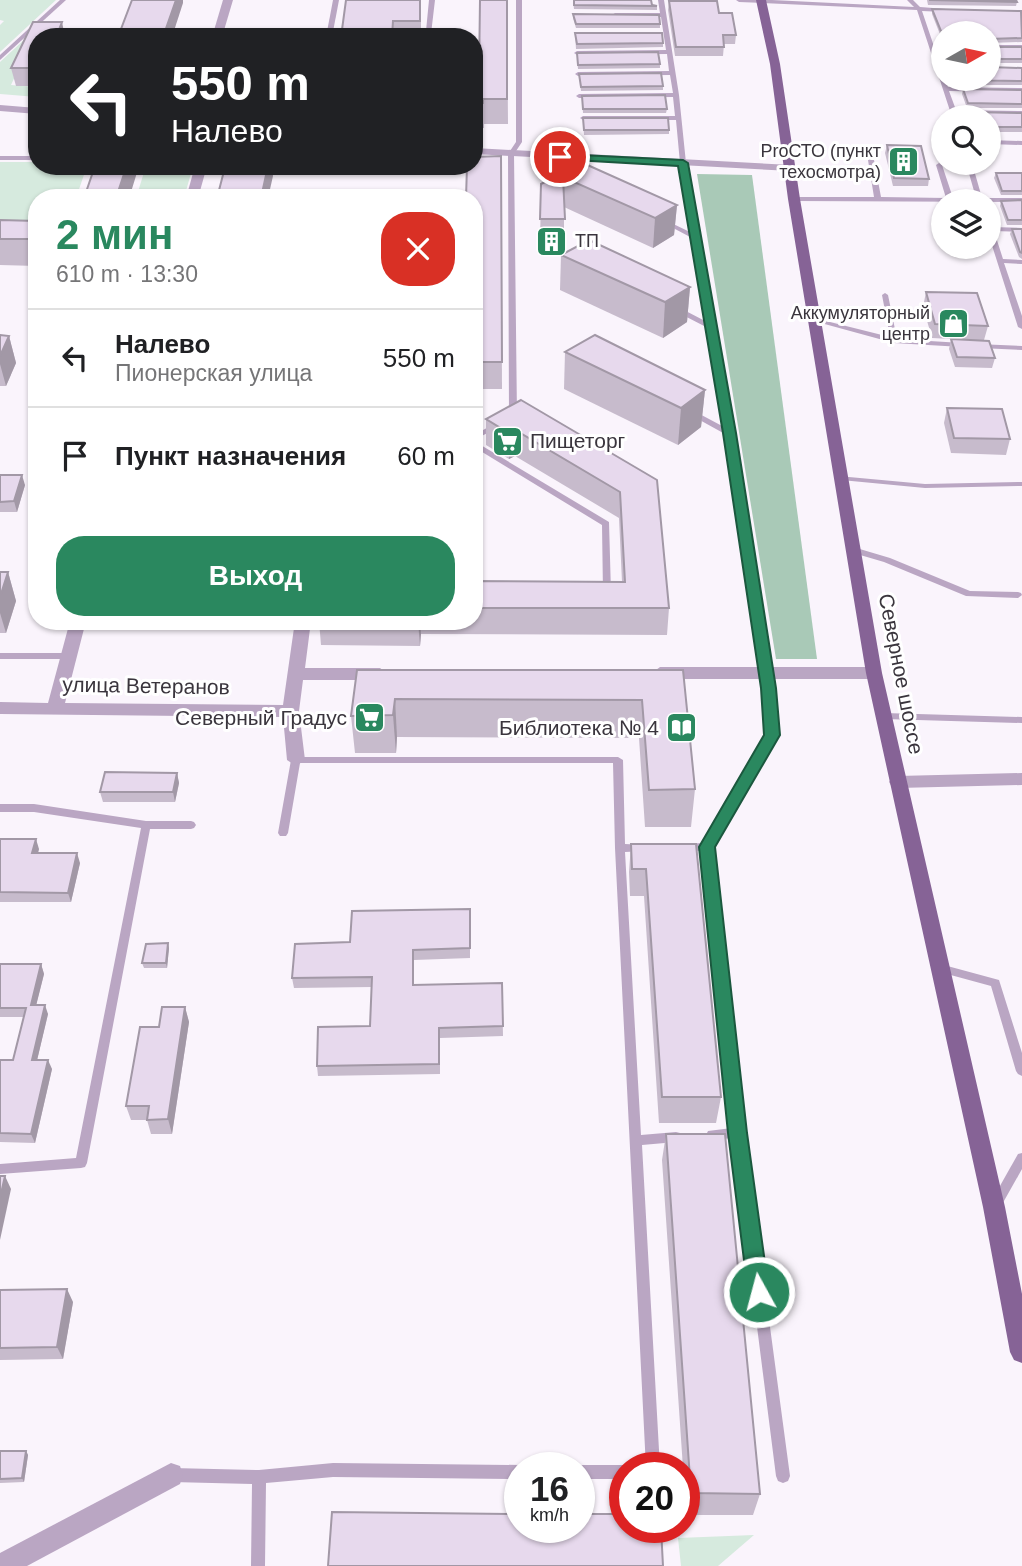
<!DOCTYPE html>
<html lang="ru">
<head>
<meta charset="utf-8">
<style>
	body { margin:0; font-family:Helvetica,sans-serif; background:#f6f6f6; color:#202124; height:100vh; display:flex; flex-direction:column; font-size:26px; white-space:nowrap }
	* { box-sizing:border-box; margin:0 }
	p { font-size:23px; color:#757577 }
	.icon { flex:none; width:38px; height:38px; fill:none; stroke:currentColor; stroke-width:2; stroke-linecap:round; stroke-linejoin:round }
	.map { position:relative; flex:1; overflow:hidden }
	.details { position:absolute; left:28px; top:189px; width:455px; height:441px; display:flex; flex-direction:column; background:#fff; border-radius:28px; box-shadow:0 2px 5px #0004 }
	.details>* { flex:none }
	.guide { position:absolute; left:28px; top:28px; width:455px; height:147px; border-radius:28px; box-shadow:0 2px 5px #0004; background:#202124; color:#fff; overflow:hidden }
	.needle { width:46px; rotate:81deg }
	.tools { position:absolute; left:931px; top:21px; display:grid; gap:14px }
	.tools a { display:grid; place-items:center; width:70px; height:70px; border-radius:50%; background:#fff; box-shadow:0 2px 5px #0004; font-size:35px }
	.speed { position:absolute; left:504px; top:1452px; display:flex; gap:14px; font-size:35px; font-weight:700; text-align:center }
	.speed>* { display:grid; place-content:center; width:91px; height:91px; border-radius:50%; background:#fff; box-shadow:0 2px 5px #0004; line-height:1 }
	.speed small { font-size:18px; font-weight:400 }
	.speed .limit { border:10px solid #d22; background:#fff; color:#111 }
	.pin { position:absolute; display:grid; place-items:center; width:60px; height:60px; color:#fff; margin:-30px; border:4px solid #fff; border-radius:50%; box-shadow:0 2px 7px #0007 }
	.me { position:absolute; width:77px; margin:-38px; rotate:353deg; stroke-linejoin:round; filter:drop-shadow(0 0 5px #0008) }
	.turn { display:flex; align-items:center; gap:24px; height:147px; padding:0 28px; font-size:32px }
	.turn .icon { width:91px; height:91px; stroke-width:2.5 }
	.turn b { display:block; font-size:49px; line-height:60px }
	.round { display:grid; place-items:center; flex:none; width:74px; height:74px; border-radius:28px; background:#f6f6f6 }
	.head { display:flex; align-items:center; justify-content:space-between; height:119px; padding:0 28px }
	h1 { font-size:42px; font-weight:800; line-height:52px; color:#2a885f }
	.action { display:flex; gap:14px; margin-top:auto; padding:14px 28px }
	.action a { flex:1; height:80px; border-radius:28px; background:#2a885f; color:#fff; font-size:28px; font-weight:800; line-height:80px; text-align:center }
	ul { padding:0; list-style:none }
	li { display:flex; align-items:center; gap:21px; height:98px; padding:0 28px; border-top:2px solid #e0e0e0 }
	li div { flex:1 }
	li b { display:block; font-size:26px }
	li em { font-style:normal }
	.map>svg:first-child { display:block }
	.green { fill:#d6eade }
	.forest { fill:#a9c9b7 }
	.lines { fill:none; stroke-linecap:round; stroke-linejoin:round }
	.service { fill:#baa6c3; fill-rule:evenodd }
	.minor { fill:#baa6c3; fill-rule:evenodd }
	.tertiary { fill:#baa6c3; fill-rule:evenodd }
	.primary { fill:#866396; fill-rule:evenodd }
	.wall { fill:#c7bbcc }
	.shaded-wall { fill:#a298a6 }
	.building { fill:#e7d9ed; stroke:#a298a6; stroke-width:2 }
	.route { fill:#2a885f; stroke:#1b583e; stroke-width:2 }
	.labels { text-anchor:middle; stroke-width:6; stroke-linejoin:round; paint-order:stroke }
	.far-poi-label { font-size:18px; fill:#3a353d; stroke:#fff; text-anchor:end }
	.poi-label { font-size:21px; fill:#3a353d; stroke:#fff; text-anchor:end }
	.street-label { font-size:21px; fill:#3a353d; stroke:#fff }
</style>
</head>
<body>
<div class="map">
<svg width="1022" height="1566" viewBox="0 0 1022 1566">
	<rect width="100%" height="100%" fill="#faf4fc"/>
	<g class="green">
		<polygon points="0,0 56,0 0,52 0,25 4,21 0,20"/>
		<polygon points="26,38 33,38 11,85 37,87 37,97 0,94 0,62"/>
		<polygon points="0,162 37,162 37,166 87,166 76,198 37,198 37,229 0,228"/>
		<polygon points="146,166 193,166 184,198 136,198"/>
		<polygon points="754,1535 718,1566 681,1566 678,1538"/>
	</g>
	<polygon class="forest" points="697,174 752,175 817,659 776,659"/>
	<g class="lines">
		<g class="service">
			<polygon points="60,0 66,0 0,60 0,55"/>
			<polygon points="333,0 339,0 332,37 326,37"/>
			<polygon points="429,0 435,0 431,34 395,37 396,34 398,33 426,31"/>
			<polygon points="516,0 522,0 522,142 514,154 517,417 513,419 509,417 508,154 516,142"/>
			<polygon points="658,0 664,0 679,95 686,163 733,433 774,688 777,735 712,847 744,1133 790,1476 788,1481 783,1483 778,1481 776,1476 733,1138 712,1140 708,1139 706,1135 708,1131 732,1128 702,851 680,850 679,847 680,844 704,843 767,735 764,688 725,434 687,413 688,411 694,411 724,427 708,328 673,310 677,308 680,308 707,322 692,238 660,221 665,220 692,233 680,163 676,120 583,120 580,118 583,116 675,116 673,97 579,98 576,96 579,94 673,93 670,75 578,76 575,74 578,72 669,71 667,54 577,55 574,53 577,51 666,50 661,17 615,17 612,15 615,13 660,13"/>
			<polygon points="736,0 772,0 914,7 907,0 913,0 920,7 946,9 947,10 944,12 922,11 943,73 943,79 945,79 948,87 1022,88 1022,92 949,91 956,110 1022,111 1022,115 957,114 958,117 952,117 917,10 739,2"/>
			<polygon points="91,32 94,34 93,37 53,37 50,35 53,33"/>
			<rect x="989" y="45" width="33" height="4"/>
			<polygon points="989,140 1022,141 1022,145 989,144"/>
			<rect x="0" y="156" width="37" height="4"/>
			<polygon points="871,158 874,160 881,197 946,198 936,165 939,163 942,165 953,198 976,198 966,163 972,163 982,198 1022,198 1022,202 794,201 791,199 794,197 874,197 868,160"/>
			<polygon points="130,194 141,197 142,198 128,197 127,196"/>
			<polygon points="275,196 458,196 461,198 272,198"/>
			<polygon points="989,225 992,227 1022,228 1022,232 994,231 1003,259 1022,260 1022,264 1004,263 1022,316 1022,329 1018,327 989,236"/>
			<polygon points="885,293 888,295 897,339 962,343 966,345 962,347 894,343 810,320 814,318 890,337 882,295"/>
			<polygon points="977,344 1022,346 1022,350 980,348 976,346"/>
			<polygon points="494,424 500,424 501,426 474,440 474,435"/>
			<polygon points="474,441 609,522 611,593 610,595 607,596 603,593 602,525 474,447"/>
			<polygon points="838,476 925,484 1022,482 1022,486 925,488 841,480 837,478"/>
			<polygon points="853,547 890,558 970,591 1018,592 1021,593 1022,595 1018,598 966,596 884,562 850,552 849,550"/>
			<polygon points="0,653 69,653 73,656 69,659 0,659"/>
			<polygon points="884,713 1022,717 1022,723 884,719 879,716"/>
			<polygon points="296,757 618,757 623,760 625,844 645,845 646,848 645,851 625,852 641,1135 676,1132 680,1133 682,1137 680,1141 676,1142 642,1145 660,1468 646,1468 615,848 613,763 300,763 288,833 286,836 280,836 278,833 291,760"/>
			<polygon points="0,804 34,804 146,821 191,821 194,822 196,825 194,828 191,829 150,829 87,1163 85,1167 81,1168 0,1174 0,1164 76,1158 141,828 34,812 0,812"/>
			<polygon points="940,964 999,980 1022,1053 1022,1076 1018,1074 1016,1071 991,986 936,971 935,968 936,965"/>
			<polygon points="1022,1153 1022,1169 1000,1208 996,1209 992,1208 990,1204 992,1200 1018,1154"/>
			<polygon points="333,1463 520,1465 525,1468 520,1468 520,1479 333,1477 266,1483 265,1566 251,1566 252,1484 172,1482 167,1480 165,1475 167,1470 172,1468 259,1470"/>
			<polygon points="579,1465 625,1465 630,1468 625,1468 625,1479 579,1479 579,1468 574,1468"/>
		</g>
		<g class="minor">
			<polygon points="223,0 233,0 222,37 212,37"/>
			<polygon points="195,166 207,166 198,198 186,198"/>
			<polygon points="70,621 86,621 65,703 283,705 295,621 311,621 305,668 380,668 388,674 380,680 303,680 299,711 305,760 296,766 287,760 283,717 0,714 0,702 48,703"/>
			<polygon points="660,667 874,667 882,673 874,679 660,679 652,673"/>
			<polygon points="1022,773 1022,785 898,788 892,787 889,782 892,777 898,776"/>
			<polygon points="171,1463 180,1466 183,1475 180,1484 27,1566 0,1566 0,1553"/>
		</g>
		<g class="tertiary">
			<polygon points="0,105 37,108 37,114 0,111"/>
			<polygon points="474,148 791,165 797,168 791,171 474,154"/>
		</g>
		<polygon class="primary" points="756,0 766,0 780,64 800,199 882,673 1005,1207 1022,1294 1022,1363 1014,1360 1010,1352 983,1207 866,673 788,199 770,64"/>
	</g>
	<g class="wall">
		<polygon points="421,0 421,29 394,29 393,37 341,37"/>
		<polygon points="507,0 508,124 484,124 484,128 474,128 474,75 479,75"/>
		<polygon points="573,0 651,0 652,5 657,6 657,10 574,9"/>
		<polygon points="927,0 1016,0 1017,2 1016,6 928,5"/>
		<polygon points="669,1 719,13 736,35 735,44 724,44 723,56 675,56 668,10"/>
		<polygon points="932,9 1022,13 1022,42 989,43 990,47 1022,47 1022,63 989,63 989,64 989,33 943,33 943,42 932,14"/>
		<polygon points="573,14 660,24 660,28 576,28 573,18"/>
		<polygon points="575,33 663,43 663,47 576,49"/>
		<polygon points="37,37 37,86 16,86 11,68"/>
		<polygon points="577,58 660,64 660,68 578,69"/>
		<polygon points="1022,68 1022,85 960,85 958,79 989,79"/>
		<polygon points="579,74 663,86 663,90 581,91"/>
		<polygon points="963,89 1022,90 1022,108 967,108 962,94"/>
		<polygon points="582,96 667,109 666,113 583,113"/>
		<polygon points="972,112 1022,113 1022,132 989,132 989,117 971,117"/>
		<polygon points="583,118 669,130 669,134 584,135"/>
		<polygon points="887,145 929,179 928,186 893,186 885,153"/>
		<polygon points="501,156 502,389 474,389 474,198"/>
		<polygon points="583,163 677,205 674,235 653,248 564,207 564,249 540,249 541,184"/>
		<polygon points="996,173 1022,173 1022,195 1001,195 994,178"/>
		<polygon points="1022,200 1022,225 1007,225 1000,206 1001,201"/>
		<polygon points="0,220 37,221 37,266 0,265"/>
		<polygon points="1012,229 1022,229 1022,259 1019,257 1010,234"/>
		<polygon points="561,255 690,287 687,322 663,338 560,290"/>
		<polygon points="926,292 988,326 984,340 995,358 992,368 955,367 949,349 951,339 932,338 923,307"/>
		<polygon points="37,322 37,359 31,337"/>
		<polygon points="0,335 9,336 16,363 6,386 0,386"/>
		<polygon points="565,352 705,390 701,427 678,445 564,389"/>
		<polygon points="947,408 1010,439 1006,455 951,453 944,423"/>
		<polygon points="486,419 657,480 669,608 667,635 421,634 420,646 321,645 319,621 474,621 474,581 622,582 619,518 515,456 509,459 486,445"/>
		<polygon points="0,475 25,485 17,512 0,512"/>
		<polygon points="0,572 8,572 16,601 6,633 0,633"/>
		<polygon points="357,670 683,670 695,789 691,827 645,827 639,738 397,737 396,753 355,753 351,716"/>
		<polygon points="177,773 179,783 175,802 103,802 100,792"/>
		<polygon points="0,839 39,849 38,853 80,863 71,902 0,902"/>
		<polygon points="631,844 696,844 721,1097 716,1123 659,1123 644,896 630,896 629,872"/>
		<polygon points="470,909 470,958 414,960 413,985 502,983 503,1036 440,1038 440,1074 318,1076 317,1066 370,1026 372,987 294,988 292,978"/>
		<polygon points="169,948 167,968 144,968 142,963"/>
		<polygon points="0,964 41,964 44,974 36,1005 48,1014 37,1060 52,1069 35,1143 0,1142 0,1060 13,1060 24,1017 0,1017"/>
		<polygon points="185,1007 189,1022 172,1134 151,1134 147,1120 131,1120 126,1106 159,1027"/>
		<polygon points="666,1134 760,1494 753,1515 686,1515 684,1468 683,1468 662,1160"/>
		<polygon points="0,1290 73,1302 63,1359 0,1360"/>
		<polygon points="0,1451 26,1451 28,1455 24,1482 0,1483"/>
	</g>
	<g class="shaded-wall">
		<polygon points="176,0 183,0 183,3 172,37 163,37"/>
		<polygon points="62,22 65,37 56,37"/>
		<polygon points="126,166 139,166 131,192 128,194 129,198 116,198 120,170"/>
		<polygon points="268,166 272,166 273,176 268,198 261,198"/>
		<polygon points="677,205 674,235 653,248 655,218"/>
		<polygon points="690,287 687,322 663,338 665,302"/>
		<polygon points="9,336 16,363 6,386 0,364 0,356"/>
		<polygon points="705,390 701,427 678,445 681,408"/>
		<polygon points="515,430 515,456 509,459 509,433"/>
		<polygon points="22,475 25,485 17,512 14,501"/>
		<polygon points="8,572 16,601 6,633 0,613 0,597"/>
		<polygon points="418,621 420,621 421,634 420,646"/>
		<polygon points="395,699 397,737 396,753 393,715"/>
		<polygon points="177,773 179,783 175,802 173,792"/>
		<polygon points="36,839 39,849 35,863 32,853"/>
		<polygon points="77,853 80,863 71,902 68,893"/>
		<polygon points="168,943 169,948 167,968 166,963"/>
		<polygon points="41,964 44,974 34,1014 31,1005"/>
		<polygon points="45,1005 48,1014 35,1069 32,1060"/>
		<polygon points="185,1007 189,1022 172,1134 168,1119"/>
		<polygon points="48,1060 52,1069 35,1143 31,1134"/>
		<polygon points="5,1176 11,1189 0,1240 0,1198"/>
		<polygon points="67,1289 73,1302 63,1359 57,1347"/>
		<polygon points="26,1451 28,1455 24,1482 22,1478"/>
	</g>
	<g class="building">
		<polygon points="132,0 176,0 163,37 118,37"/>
		<polygon points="346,0 420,0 420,21 393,21 392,37 341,37"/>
		<polygon points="480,0 507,0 507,99 483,99 483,103 474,103 474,75 479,75"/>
		<polygon points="574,0 651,0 652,5 657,6 574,5"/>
		<polygon points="929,0 1016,0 1017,2"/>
		<polygon points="669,1 717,1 719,13 732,13 736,35 723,35 724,47 676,47"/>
		<polygon points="932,9 1021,11 1022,38 989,39 989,33 943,33 943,36"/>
		<polygon points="573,14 659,15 660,24 576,24"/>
		<polygon points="33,22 62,22 56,37 37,37 37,68 11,68"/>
		<polygon points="575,33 662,33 663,43 577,44"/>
		<polygon points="989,42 990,47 1022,47 1022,59 990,59 989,64"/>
		<polygon points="658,52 660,64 578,65 577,53"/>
		<polygon points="989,67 1022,68 1022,81 961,80 961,79 989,79"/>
		<polygon points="661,73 663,86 581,87 579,74"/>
		<polygon points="963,89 1022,90 1022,104 968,103"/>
		<polygon points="665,95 667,109 583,109 582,96"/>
		<polygon points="972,112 1022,113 1022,127 989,127 989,117 974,117"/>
		<polygon points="583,118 668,118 669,130 584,130"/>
		<polygon points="887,145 921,146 929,179 894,178"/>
		<polygon points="501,156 502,362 474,362 474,198 466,198 467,166 474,166 474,157"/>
		<polygon points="583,163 677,205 655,218 563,177 565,219 540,219 541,184"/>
		<polygon points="95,166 126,166 120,170 124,174 116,198 84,198"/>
		<polygon points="228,166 268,166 261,198 217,198 224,171 227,171"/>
		<polygon points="996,173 1022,173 1022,191 1002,191"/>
		<polygon points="1022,200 1022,220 1008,220 1001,201"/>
		<polygon points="0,220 37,221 37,239 0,239"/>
		<polygon points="1012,229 1022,229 1022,253 1020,252"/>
		<polygon points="589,240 690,287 665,302 561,255"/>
		<polygon points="926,292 977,293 988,326 935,324"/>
		<polygon points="37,322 37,337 31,337"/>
		<polygon points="0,335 9,336 0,356"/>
		<polygon points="595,335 705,390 681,408 565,352"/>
		<polygon points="951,339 989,341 995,358 957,357"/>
		<polygon points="521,400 657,480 669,608 474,608 474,581 625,582 620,492 515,430 509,433 486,419"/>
		<polygon points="947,408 1002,409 1010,439 954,438"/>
		<polygon points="0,475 22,475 14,501 0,502"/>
		<polygon points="0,572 8,572 0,597"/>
		<polygon points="357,670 683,670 695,789 649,790 642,700 395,699 393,715 351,716"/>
		<polygon points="105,772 177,773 173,792 100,792"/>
		<polygon points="0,839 36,839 32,853 77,853 68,893 0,892"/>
		<polygon points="631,844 696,844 721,1097 662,1097 646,869 632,869"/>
		<polygon points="470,909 470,948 413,950 413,985 502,983 503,1026 439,1028 439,1064 317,1066 318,1027 370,1026 372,977 292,978 295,944 350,942 352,911"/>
		<polygon points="168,943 166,963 142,963 146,944"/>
		<polygon points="0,964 41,964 31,1005 45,1005 32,1060 48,1060 31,1134 0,1133 0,1060 13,1060 26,1008 0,1008"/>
		<polygon points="162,1007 185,1007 168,1119 147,1120 149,1106 126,1106 140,1027 159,1027"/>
		<polygon points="666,1134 725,1134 760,1494 691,1493"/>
		<polygon points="0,1176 5,1176 0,1198"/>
		<polygon points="67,1289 57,1347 0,1348 0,1290"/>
		<polygon points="0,1451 26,1451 22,1478 0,1479"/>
		<polygon points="332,1512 520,1514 520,1528 579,1528 579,1514 625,1514 625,1528 661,1528 663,1566 328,1566"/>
	</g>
	<polygon class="route" points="560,154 683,160 688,163 736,433 776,688 780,735 715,847 747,1133 769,1292 766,1298 759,1301 751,1298 748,1292 728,1133 699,847 764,735 761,688 723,433 678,166 557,159 557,155"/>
	<defs>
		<symbol id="building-square" viewBox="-11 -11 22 22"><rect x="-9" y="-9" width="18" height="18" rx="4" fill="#2a885f" stroke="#fff"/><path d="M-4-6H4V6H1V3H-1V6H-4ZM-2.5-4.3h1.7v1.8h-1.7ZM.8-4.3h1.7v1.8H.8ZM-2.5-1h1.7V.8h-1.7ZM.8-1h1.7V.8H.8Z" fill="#fff"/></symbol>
		<symbol id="shop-square" viewBox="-11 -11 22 22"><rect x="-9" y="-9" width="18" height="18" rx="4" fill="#2a885f" stroke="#fff"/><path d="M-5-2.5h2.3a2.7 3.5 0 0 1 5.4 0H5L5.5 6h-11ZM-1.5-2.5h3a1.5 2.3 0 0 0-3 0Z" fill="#fff"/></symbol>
		<symbol id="supermarket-square" viewBox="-11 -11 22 22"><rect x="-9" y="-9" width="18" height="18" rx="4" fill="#2a885f" stroke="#fff"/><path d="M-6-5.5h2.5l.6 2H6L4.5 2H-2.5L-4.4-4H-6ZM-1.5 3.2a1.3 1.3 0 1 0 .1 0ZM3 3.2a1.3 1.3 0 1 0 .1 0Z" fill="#fff"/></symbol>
		<symbol id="library-square" viewBox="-11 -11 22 22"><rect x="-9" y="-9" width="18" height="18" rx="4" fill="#2a885f" stroke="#fff"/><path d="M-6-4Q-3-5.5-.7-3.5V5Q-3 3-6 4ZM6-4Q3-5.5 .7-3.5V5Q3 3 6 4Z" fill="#fff"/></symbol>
	</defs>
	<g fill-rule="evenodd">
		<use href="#building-square" x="886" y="144" width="35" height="35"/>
		<use href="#building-square" x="534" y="224" width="35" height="35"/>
		<use href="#shop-square" x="936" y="306" width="35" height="35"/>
		<use href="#supermarket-square" x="490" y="424" width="35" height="35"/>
		<use href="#supermarket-square" x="352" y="700" width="35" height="35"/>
		<use href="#library-square" x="664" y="710" width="35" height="35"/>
	</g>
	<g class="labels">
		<g class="far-poi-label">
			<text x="881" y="157">ProСТО (пункт<tspan x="881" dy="21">техосмотра)</tspan></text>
			<text x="575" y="247" text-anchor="start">ТП</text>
			<text x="930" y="319">Аккумуляторный<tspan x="930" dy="21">центр</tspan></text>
		</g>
		<g class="poi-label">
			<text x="530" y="448" text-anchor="start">Пищеторг</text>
			<text x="347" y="725">Северный Градус</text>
			<text x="659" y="735">Библиотека № 4</text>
		</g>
		<g class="street-label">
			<text transform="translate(901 674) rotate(79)" y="7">Северное шоссе</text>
			<text transform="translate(146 686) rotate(1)" y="7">улица Ветеранов</text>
		</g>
	</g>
</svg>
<div class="tools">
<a><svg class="needle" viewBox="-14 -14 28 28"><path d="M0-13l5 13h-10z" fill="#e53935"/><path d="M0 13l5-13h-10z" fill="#757577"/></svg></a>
<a><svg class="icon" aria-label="search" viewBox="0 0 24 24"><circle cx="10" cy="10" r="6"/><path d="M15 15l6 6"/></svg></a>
<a><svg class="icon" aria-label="layers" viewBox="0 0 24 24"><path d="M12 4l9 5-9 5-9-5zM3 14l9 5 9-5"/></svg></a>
</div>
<div class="speed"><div>16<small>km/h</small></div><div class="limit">20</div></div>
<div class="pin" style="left:560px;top:157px;background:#d93025"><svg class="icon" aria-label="arrive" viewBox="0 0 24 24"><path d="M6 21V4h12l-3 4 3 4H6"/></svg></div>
<svg class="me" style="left:759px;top:1292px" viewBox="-20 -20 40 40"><circle r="17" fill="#2a885f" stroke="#fff" stroke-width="3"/><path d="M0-11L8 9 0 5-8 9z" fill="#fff"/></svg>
<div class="guide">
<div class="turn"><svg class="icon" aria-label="left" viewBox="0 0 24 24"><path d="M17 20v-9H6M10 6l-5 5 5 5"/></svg><div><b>550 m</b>Налево</div></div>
</div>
<section class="details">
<div class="head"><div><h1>2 мин</h1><p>610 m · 13:30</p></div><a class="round" style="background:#d93025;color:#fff"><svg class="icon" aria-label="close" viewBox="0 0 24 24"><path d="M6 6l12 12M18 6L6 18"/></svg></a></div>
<ul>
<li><svg class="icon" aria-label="left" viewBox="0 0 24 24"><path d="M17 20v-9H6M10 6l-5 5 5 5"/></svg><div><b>Налево</b><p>Пионерская улица</p></div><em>550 m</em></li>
<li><svg class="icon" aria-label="arrive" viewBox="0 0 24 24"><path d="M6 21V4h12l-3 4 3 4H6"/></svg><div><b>Пункт назначения</b></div><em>60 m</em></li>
</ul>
<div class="action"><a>Выход</a></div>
</section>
</div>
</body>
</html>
